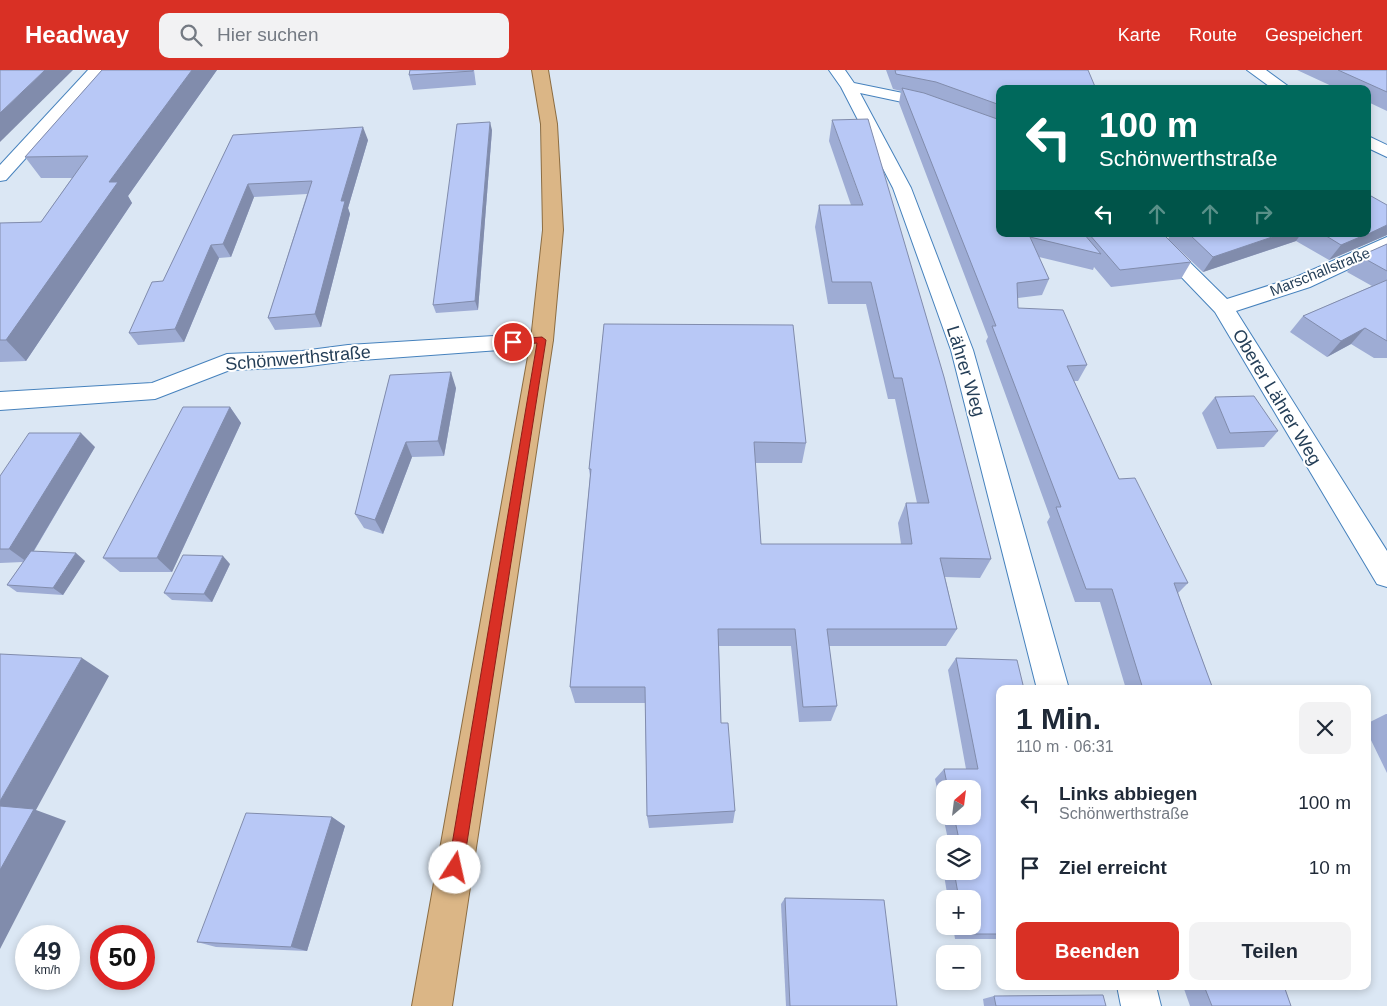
<!DOCTYPE html>
<html lang="de">
<head>
<meta charset="utf-8">
<style>
	body { margin:0; font-family:Arial,sans-serif; background:#f2f2f3; color:#1f2937; height:100vh; display:flex; flex-direction:column; font-size:19px; white-space:nowrap }
	* { box-sizing:border-box; margin:0 }
	p { font-size:16px; color:#747a83 }
	.icon { flex:none; width:28px; height:28px; fill:none; stroke:currentColor; stroke-width:2; stroke-linecap:round; stroke-linejoin:round }
	.map { position:relative; flex:1; overflow:hidden }
	.drawer { position:absolute; left:996px; top:615px; width:375px; height:305px; display:flex; flex-direction:column; background:#fff; border-radius:10px; box-shadow:0 2px 8px #0003 }
	.drawer>* { flex:none }
	.hud { position:absolute; left:996px; top:15px; width:375px; height:152px; border-radius:10px; box-shadow:0 2px 8px #0003; background:#00695c; color:#fff; overflow:hidden }
	.needle { width:32px; rotate:28deg }
	.fabs { position:absolute; left:936px; top:710px; display:grid; gap:10px }
	.fabs a { display:grid; place-items:center; width:45px; height:45px; border-radius:10px; background:#fff; box-shadow:0 2px 8px #0003; font-size:25px }
	.speed { position:absolute; left:15px; top:855px; display:flex; gap:10px; font-size:25px; font-weight:700; text-align:center }
	.speed>* { display:grid; place-content:center; width:65px; height:65px; border-radius:50%; background:#fff; box-shadow:0 2px 8px #0003; line-height:1 }
	.speed small { font-size:12px; font-weight:400 }
	.speed .limit { border:8px solid #d22; background:#fff; color:#111 }
	.pin { position:absolute; display:grid; place-items:center; width:42px; height:42px; color:#fff; margin:-21px; border:2px solid #fff; border-radius:50%; box-shadow:0 1px 5px #0007 }
	.me { position:absolute; width:55px; margin:-28px; rotate:10deg; stroke-linejoin:round; filter:drop-shadow(0 0 4px #0008) }
	.turn { display:flex; align-items:center; gap:18px; height:105px; padding:0 20px; font-size:22px }
	.turn .icon { width:65px; height:65px; stroke-width:2.5 }
	.turn b { display:block; font-size:35px; line-height:42px }
	.lanes { display:flex; align-items:center; height:48px; padding:0 20px; background:#0003; justify-content:center; gap:25px; direction:ltr }
	.lanes .off { opacity:.35 }
	.round { display:grid; place-items:center; flex:none; width:52px; height:52px; border-radius:10px; background:#f2f2f3 }
	.headline { display:flex; align-items:center; justify-content:space-between; height:85px; padding:0 20px }
	h1 { font-size:30px; font-weight:800; line-height:38px }
	.action { display:flex; gap:10px; margin-top:auto; padding:10px 20px }
	.action a { flex:1; height:58px; border-radius:10px; background:#d93025; color:#fff; font-size:20px; font-weight:800; line-height:58px; text-align:center }
	.action a+a { background:#f2f2f3; color:#1f2937 }
	ul { padding:0; list-style:none }
	li { display:flex; align-items:center; gap:15px; height:65px; padding:0 20px }
	li div { flex:1 }
	li b { display:block; font-size:19px }
	li em { font-style:normal }
	header { display:flex; align-items:center; gap:30px; box-sizing:border-box; height:70px; padding:0 25px; background:#d93025; color:#fff }
	header strong { font-size:24px }
	nav { display:flex; gap:28px; margin-inline-start:auto; font-size:18px }
	.search { width:350px; height:45px; background:#f2f2f3; display:flex; align-items:center; gap:12px; box-sizing:border-box; padding:0 18px; border-radius:10px; color:#747a83; font-size:19px }
	.map>svg:first-child { display:block }
	.lines { fill:none; stroke-linecap:round; stroke-linejoin:round }
	.minor-casing { stroke:#4682bd; stroke-width:2 }
	.major-casing { stroke:#8c6d42; stroke-width:2 }
	.minor { fill:#fff; fill-rule:evenodd }
	.major { fill:#dbb686; fill-rule:evenodd }
	.wall { fill:#9eacd4; fill-rule:evenodd }
	.shaded-wall { fill:#818cac }
	.building { fill:#b8c8f6; stroke:#818cac }
	.route { fill:#d93025; stroke:#8d1f18 }
	.labels { text-anchor:middle; stroke-width:4; stroke-linejoin:round; paint-order:stroke }
	.far-street-label { font-size:15px; fill:#253f58; stroke:#fff }
	.street-label { font-size:18px; fill:#253f58; stroke:#fff }
</style>
</head>
<body>
<header>
<strong>Headway</strong>
<div class="search"><svg class="icon" aria-label="search" viewBox="0 0 24 24"><circle cx="10" cy="10" r="6"/><path d="M15 15l6 6"/></svg>Hier suchen</div>
<nav><a>Karte</a><a>Route</a><a>Gespeichert</a></nav>
</header>
<div class="map">
<svg width="1387" height="936" viewBox="0 0 1387 936">
	<rect width="100%" height="100%" fill="#dbe7f4"/>
	<g class="lines">
		<defs>
			<g id="minor">
				<polygon points="88,0 105,0 6,110 0,111 0,95"/>
				<polygon points="829,0 845,0 854,13 932,29 1000,54 1000,65 921,36 860,23 911,118 973,280 1069,619 1037,619 951,280 893,118 841,17"/>
				<polygon points="1247,0 1266,0 1292,19 1273,19"/>
				<polygon points="1368,66 1387,75 1387,87 1368,78"/>
				<polygon points="1140,164 1161,164 1227,229 1296,207 1387,167 1387,181 1310,217 1236,241 1387,481 1387,517 1377,514 1215,242"/>
				<polygon points="542,263 550,265 553,270 550,275 542,277 348,291 302,297 230,300 155,329 0,340 0,322 152,313 227,284 302,281 348,275"/>
				<polygon points="1117,916 1156,916 1161,936 1121,936"/>
			</g>
			<polygon id="major" points="532,0 548,0 557,54 563,160 553,270 452,936 412,936 531,270 543,160 541,54"/>
		</defs>
		<use href="#minor" class="minor-casing"/>
		<use href="#major" class="major-casing"/>
		<use href="#minor" class="minor"/>
		<use href="#major" class="major"/>
	</g>
	<g class="wall">
		<polygon points="102,0 217,0 128,126 132,133 26,291 0,292 0,153 41,152 72,108 41,108 25,87"/>
		<polygon points="410,0 474,0 476,15 413,20 409,5"/>
		<polygon points="886,0 1088,0 1000,19 1000,164 1086,166 1087,164 1163,164 1191,192 1181,209 1111,217 1094,197 1093,200 1039,187 1049,209 1042,225 1018,228 1018,238 1087,295 1078,311 1074,311 1119,409 1188,513 1178,523 1213,619 1126,619 1100,532 1075,532 1047,452 1050,447 986,271 988,267 899,33 901,21 893,19"/>
		<polygon points="1297,0 1387,0 1387,41 1368,32 1368,19 1338,19"/>
		<polygon points="832,50 991,489 980,508 945,507 957,559 946,576 829,576 837,636 831,651 799,652 791,576 719,576 721,653 735,741 733,753 649,758 647,746 645,633 575,633 570,617 590,406 589,399 604,254 806,373 802,393 755,393 761,474 901,474 898,453 906,433 917,433 895,329 888,329 866,234 828,234 815,157 819,135 851,135 829,71"/>
		<polygon points="492,60 478,240 436,243 433,235"/>
		<polygon points="233,65 368,70 348,138 350,144 321,257 275,260 268,248 307,124 254,127 231,187 219,188 184,272 138,275 129,263 163,211"/>
		<polygon points="1387,135 1387,165 1329,190 1296,171 1203,202 1168,169 1171,164 1368,164"/>
		<polygon points="1387,174 1387,288 1374,288 1351,274 1327,287 1290,262 1303,246 1372,216 1347,202 1360,186"/>
		<polygon points="390,305 456,318 444,386 412,387 383,464 364,458 355,444"/>
		<polygon points="1215,327 1278,361 1264,377 1217,379 1202,343"/>
		<polygon points="230,337 241,353 172,502 120,502 103,488"/>
		<polygon points="95,377 34,481 85,491 63,525 17,522 7,515 23,492 0,493 0,406"/>
		<polygon points="230,494 212,532 172,530 164,523"/>
		<path d="M956,588L1000,619V869H955L953,856H972V829H948L944,805L948,801H972V774H949L935,709L944,699H966L948,600ZM945,719H972V746H945Z"/>
		<polygon points="1386,644 1387,644 1387,703 1368,664 1368,653"/>
		<polygon points="332,747 345,756 307,881 216,877 197,872"/>
		<polygon points="785,828 897,936 786,936 781,834"/>
		<polygon points="1183,916 1284,916 1291,936 1190,936"/>
		<polygon points="994,926 1106,936 984,936 983,929"/>
	</g>
	<g class="shaded-wall">
		<polygon points="45,0 73,0 0,72 0,43"/>
		<polygon points="192,0 217,0 128,126 132,133 26,291 6,270 109,112"/>
		<polygon points="490,52 492,60 478,240 475,231"/>
		<polygon points="363,57 368,70 348,138 350,144 321,257 315,244 341,131"/>
		<polygon points="248,114 254,127 231,187 223,174"/>
		<polygon points="1387,155 1387,165 1329,190 1341,175"/>
		<polygon points="1281,164 1301,164 1296,171 1203,202 1213,187"/>
		<polygon points="211,175 219,188 184,272 175,259"/>
		<polygon points="1365,258 1351,274 1327,287 1341,271"/>
		<polygon points="451,302 456,318 444,386 438,371"/>
		<polygon points="230,337 241,353 172,502 157,488"/>
		<polygon points="81,363 95,377 27,492 9,479"/>
		<polygon points="406,372 412,387 383,464 375,450"/>
		<polygon points="76,483 85,491 63,525 53,518"/>
		<polygon points="223,486 230,494 212,532 204,524"/>
		<polygon points="82,588 109,606 36,740 66,751 0,879 0,731"/>
		<polygon points="332,747 345,756 307,881 291,877"/>
	</g>
	<g class="building">
		<polygon points="0,0 45,0 0,43"/>
		<polygon points="102,0 192,0 109,112 118,112 6,270 0,270 0,153 41,152 88,86 25,87"/>
		<polygon points="410,0 473,0 473,1 409,5"/>
		<polygon points="895,0 1088,0 1096,19 1000,19 1000,35 936,12 896,4"/>
		<polygon points="1338,0 1387,0 1387,22"/>
		<polygon points="902,18 924,23 1000,50 1000,164 1084,164 1101,184 1030,167 1049,209 1017,213 1018,238 1063,240 1087,295 1067,296 1119,409 1135,408 1188,513 1174,513 1213,619 1143,619 1112,519 1086,519 1056,437 1061,437 992,256 996,256"/>
		<polygon points="868,49 944,307 991,489 940,488 957,559 827,559 837,636 803,637 795,559 718,559 721,653 728,653 735,741 647,746 645,617 570,617 591,399 589,399 604,254 793,255 806,373 754,372 761,474 912,474 906,433 929,433 902,308 894,308 871,212 832,212 819,135 863,135 832,50"/>
		<polygon points="490,52 475,231 433,235 457,54"/>
		<polygon points="363,57 341,131 345,131 315,244 268,248 312,111 248,114 223,174 211,175 175,259 129,263 152,212 163,211 233,65"/>
		<polygon points="1371,126 1387,135 1387,155 1368,164 1368,127"/>
		<polygon points="1089,164 1163,164 1191,192 1120,200"/>
		<polygon points="1189,164 1281,164 1213,187"/>
		<polygon points="1323,164 1367,164 1341,175"/>
		<polygon points="1387,174 1387,201 1360,186"/>
		<polygon points="1387,210 1387,271 1365,258 1341,271 1303,246"/>
		<polygon points="451,302 438,371 406,372 375,450 355,444 390,305"/>
		<polygon points="1254,326 1278,361 1230,363 1215,327"/>
		<polygon points="183,337 230,337 157,488 103,488"/>
		<polygon points="29,363 81,363 9,479 0,479 0,406"/>
		<polygon points="31,481 76,483 53,518 7,515"/>
		<polygon points="183,485 223,486 204,524 164,523"/>
		<polygon points="0,584 82,588 0,731"/>
		<polygon points="956,588 1017,590 1024,619 1000,619 1000,864 965,864 964,856 972,856 972,829 959,829 954,801 972,801 972,774 960,774 954,746 972,746 972,719 948,719 944,699 978,699"/>
		<polygon points="0,736 34,739 0,800"/>
		<polygon points="246,743 332,747 291,877 197,872"/>
		<polygon points="785,828 884,830 897,936 790,936"/>
		<polygon points="1204,916 1284,916 1291,936 1212,936"/>
		<polygon points="1103,925 1106,936 996,936 994,926"/>
	</g>
	<polygon class="route" points="542,267 546,270 463,798 461,803 455,805 450,803 448,798 537,273 513,275 508,272 513,269"/>
	<g class="labels">
		<g class="far-street-label">
			<text transform="translate(1320 202) rotate(-22)" y="5">Marschallstraße</text>
		</g>
		<g class="street-label">
			<text transform="translate(298 288) rotate(-5)" y="6">Schönwerthstraße</text>
			<text transform="translate(966 301) rotate(73)" y="6">Lährer Weg</text>
			<text transform="translate(1277 327) rotate(59)" y="6">Oberer Lährer Weg</text>
		</g>
	</g>
</svg>
<div class="fabs">
<a><svg class="needle" viewBox="-14 -14 28 28"><path d="M0-13l5 13h-10z" fill="#e53935"/><path d="M0 13l5-13h-10z" fill="#747a83"/></svg></a>
<a><svg class="icon" aria-label="layers" viewBox="0 0 24 24"><path d="M12 4l9 5-9 5-9-5zM3 14l9 5 9-5"/></svg></a>
<a>+</a>
<a>−</a>
</div>
<div class="speed"><div>49<small>km/h</small></div><div class="limit">50</div></div>
<div class="pin" style="left:513px;top:272px;background:#d93025"><svg class="icon" aria-label="arrive" viewBox="0 0 24 24"><path d="M6 21V4h12l-3 4 3 4H6"/></svg></div>
<svg class="me" style="left:455px;top:798px" viewBox="-20 -20 40 40"><circle r="19" fill="#fff"/><path d="M0-13L10 11 0 6-10 11z" fill="#d93025"/></svg>
<div class="hud">
<div class="turn"><svg class="icon" aria-label="left" viewBox="0 0 24 24"><path d="M17 20v-9H6M10 6l-5 5 5 5"/></svg><div><b>100 m</b>Schönwerthstraße</div></div>
<div class="lanes"><svg class="icon" aria-label="left" viewBox="0 0 24 24"><path d="M17 20v-9H6M10 6l-5 5 5 5"/></svg><svg class="icon off" aria-label="ahead" viewBox="0 0 24 24"><path d="M12 20V5M6 11l6-6 6 6"/></svg><svg class="icon off" aria-label="ahead" viewBox="0 0 24 24"><path d="M12 20V5M6 11l6-6 6 6"/></svg><svg class="icon off" aria-label="right" viewBox="0 0 24 24"><path d="M7 20v-9h11M14 6l5 5-5 5"/></svg></div>
</div>
<section class="drawer">
<div class="headline"><div><h1>1 Min.</h1><p>110 m · 06:31</p></div><a class="round"><svg class="icon" aria-label="close" viewBox="0 0 24 24"><path d="M6 6l12 12M18 6L6 18"/></svg></a></div>
<ul>
<li><svg class="icon" aria-label="left" viewBox="0 0 24 24"><path d="M17 20v-9H6M10 6l-5 5 5 5"/></svg><div><b>Links abbiegen</b><p>Schönwerthstraße</p></div><em>100 m</em></li>
<li><svg class="icon" aria-label="arrive" viewBox="0 0 24 24"><path d="M6 21V4h12l-3 4 3 4H6"/></svg><div><b>Ziel erreicht</b></div><em>10 m</em></li>
</ul>
<div class="action"><a>Beenden</a><a>Teilen</a></div>
</section>
</div>
</body>
</html>
